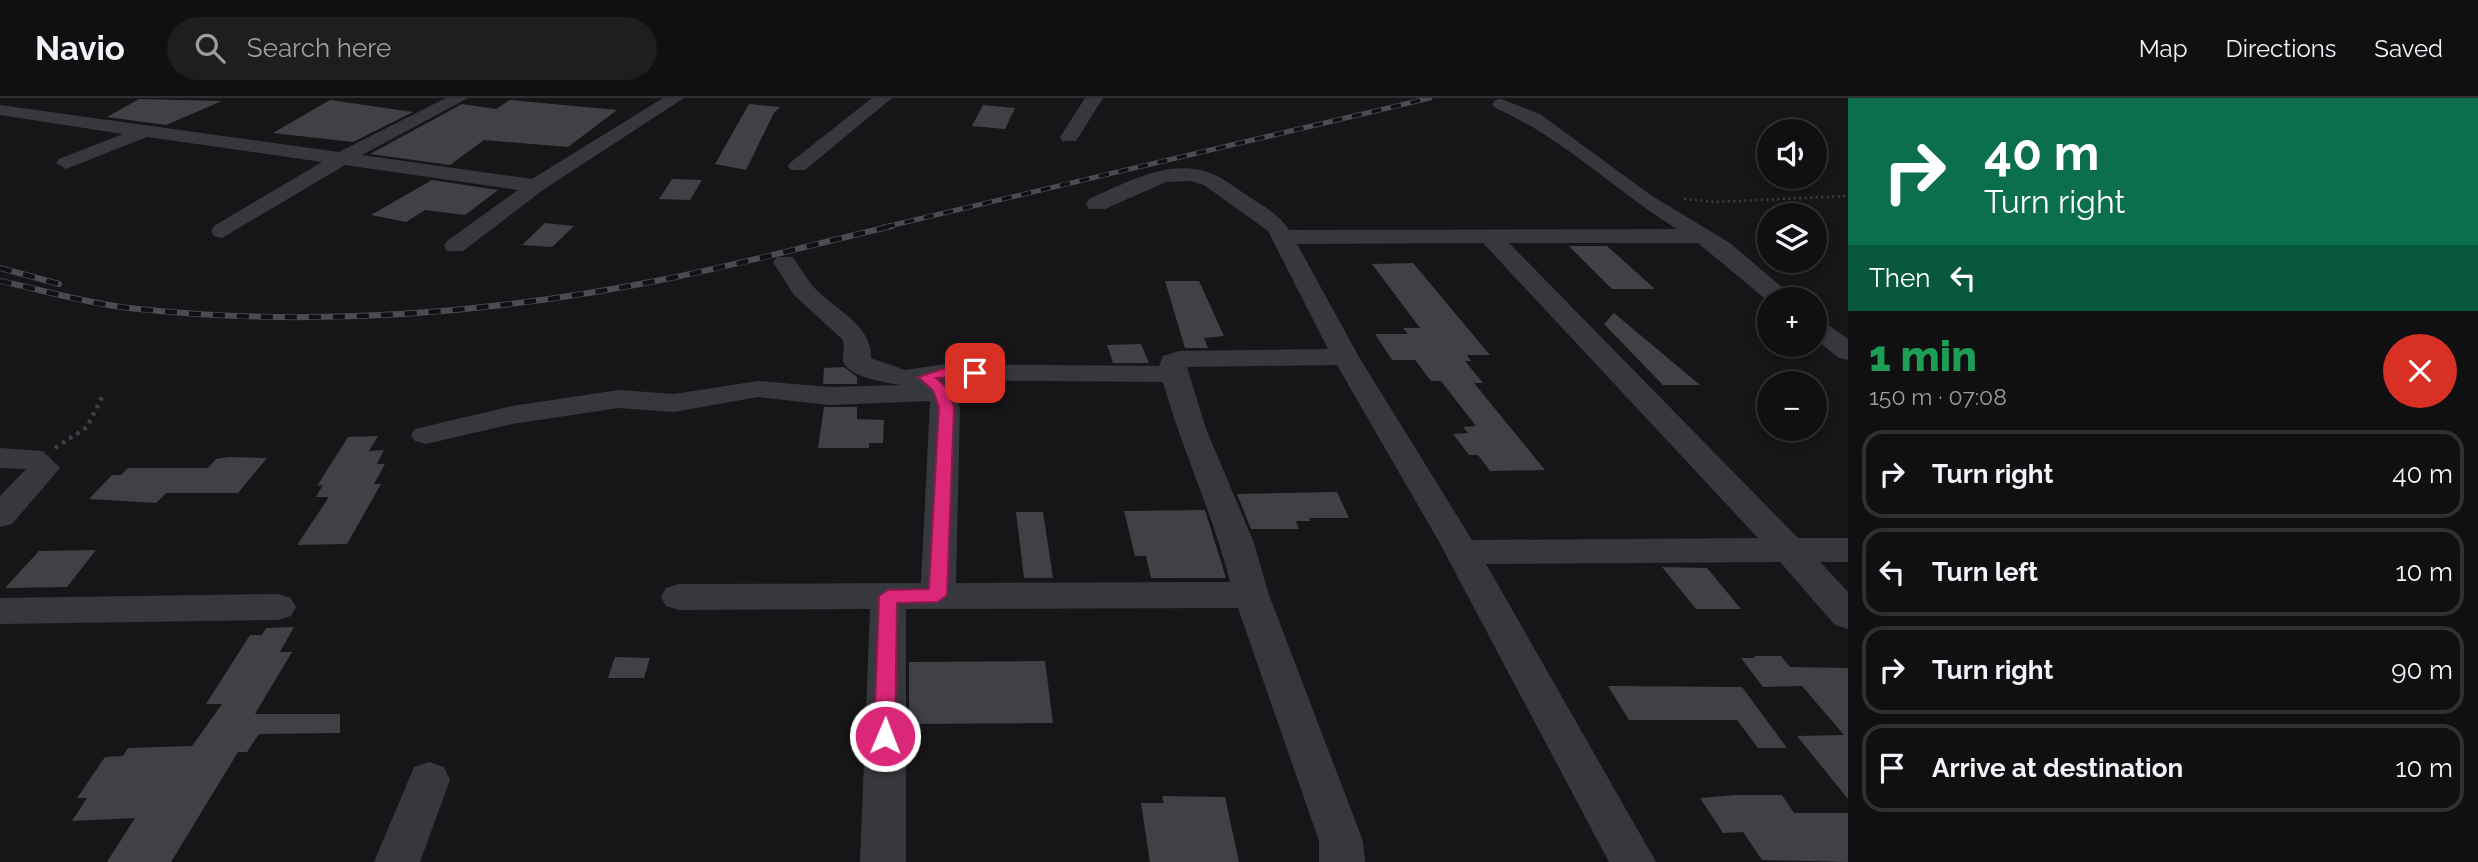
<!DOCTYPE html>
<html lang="en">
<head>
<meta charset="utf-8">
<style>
	body { margin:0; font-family:Raleway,sans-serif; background:#1e1e20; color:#f1f3f6; height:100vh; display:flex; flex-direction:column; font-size:26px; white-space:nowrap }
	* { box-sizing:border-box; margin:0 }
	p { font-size:23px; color:#9c9d9f }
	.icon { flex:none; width:38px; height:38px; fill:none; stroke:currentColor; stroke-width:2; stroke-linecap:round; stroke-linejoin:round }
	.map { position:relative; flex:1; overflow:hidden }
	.side { display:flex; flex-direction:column; background:#101012; width:630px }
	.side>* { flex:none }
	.guide { background:#0b6e4f; color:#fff; overflow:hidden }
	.fabs { position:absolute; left:1757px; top:21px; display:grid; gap:14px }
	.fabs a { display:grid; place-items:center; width:70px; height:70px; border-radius:50%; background:#101012; box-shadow:0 4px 10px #0003,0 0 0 2px #303032; font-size:35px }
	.pin { position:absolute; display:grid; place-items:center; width:60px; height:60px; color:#fff; margin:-30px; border-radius:14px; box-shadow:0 4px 10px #0006 }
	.me { position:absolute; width:77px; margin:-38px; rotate:1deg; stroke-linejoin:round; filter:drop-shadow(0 0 5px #0008) }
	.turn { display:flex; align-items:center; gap:24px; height:147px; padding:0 21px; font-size:32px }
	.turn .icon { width:91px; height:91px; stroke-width:2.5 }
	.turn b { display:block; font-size:49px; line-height:60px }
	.then { display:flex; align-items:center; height:66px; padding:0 21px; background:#0003; gap:14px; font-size:26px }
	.round { display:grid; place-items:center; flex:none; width:74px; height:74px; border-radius:37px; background:#1e1e20 }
	.head { display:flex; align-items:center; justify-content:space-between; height:119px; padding:0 21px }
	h1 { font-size:42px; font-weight:800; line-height:52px; color:#1e9e55 }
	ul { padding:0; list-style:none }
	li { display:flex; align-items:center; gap:21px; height:88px; margin:0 14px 10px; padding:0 7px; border:4px solid #303032; border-radius:21px }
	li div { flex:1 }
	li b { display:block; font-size:26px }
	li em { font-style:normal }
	header { display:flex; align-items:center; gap:42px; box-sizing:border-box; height:98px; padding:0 35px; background:#101012; border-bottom:2px solid #303032 }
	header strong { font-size:33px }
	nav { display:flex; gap:38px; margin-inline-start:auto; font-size:24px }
	.search { width:490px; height:63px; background:#1e1e20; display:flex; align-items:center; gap:18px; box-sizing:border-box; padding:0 24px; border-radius:38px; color:#9c9d9f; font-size:26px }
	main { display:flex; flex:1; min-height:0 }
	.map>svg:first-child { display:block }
	.building { fill:#404145 }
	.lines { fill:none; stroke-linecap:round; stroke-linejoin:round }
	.path-far1 { stroke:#3d3f44; stroke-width:2.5; stroke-dasharray:2 3.5; stroke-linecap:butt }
	.path { stroke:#3d3f44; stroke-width:4.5; stroke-dasharray:3.5 5; stroke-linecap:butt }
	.street { fill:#37383d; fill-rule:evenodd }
	.rail-far1-casing { stroke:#4a4c52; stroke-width:5 }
	.rail-casing { stroke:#4a4c52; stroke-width:6 }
	.rail-far1 { stroke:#111113; stroke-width:3.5; stroke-dasharray:10; stroke-linecap:butt }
	.rail { stroke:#111113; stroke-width:4.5; stroke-dasharray:12; stroke-linecap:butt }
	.route { fill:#db2777; stroke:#8e194d; stroke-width:2 }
</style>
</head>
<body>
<header>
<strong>Navio</strong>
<div class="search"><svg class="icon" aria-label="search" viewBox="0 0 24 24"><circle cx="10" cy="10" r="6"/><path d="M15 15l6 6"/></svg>Search here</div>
<nav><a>Map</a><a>Directions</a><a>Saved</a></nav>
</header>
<main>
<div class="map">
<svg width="1848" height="764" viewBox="0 0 1848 764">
	<rect width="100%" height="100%" fill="#161618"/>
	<g class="building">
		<polygon points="139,1 222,3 166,27 107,19"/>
		<polygon points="330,2 413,14 353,44 273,35"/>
		<polygon points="510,2 617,12 568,49 484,42 450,67 370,56 462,6 496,11"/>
		<polygon points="749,6 780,9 774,15 746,72 715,66"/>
		<polygon points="983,7 1015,10 1005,31 972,28"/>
		<polygon points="672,81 702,82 690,102 659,101"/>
		<polygon points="432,82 498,92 465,117 425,112 406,124 371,117"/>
		<polygon points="545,125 574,128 552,149 522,147"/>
		<polygon points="1569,148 1607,148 1655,191 1612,191"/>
		<polygon points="1413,165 1490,257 1467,257 1471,263 1465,263 1483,285 1474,285 1545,372 1490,373 1478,357 1469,357 1453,336 1468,335 1463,329 1476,328 1441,283 1431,283 1415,262 1392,262 1375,236 1408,236 1403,230 1420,230 1372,166"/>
		<polygon points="1165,183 1199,183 1224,238 1204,240 1208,250 1185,250"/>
		<polygon points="1614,215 1700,287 1663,287 1604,226"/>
		<polygon points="1141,246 1149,265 1113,265 1107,247"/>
		<polygon points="844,269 857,279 857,286 823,286 824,270"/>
		<polygon points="824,309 857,309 857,321 884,322 883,345 869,345 869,350 818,350"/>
		<polygon points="378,338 369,353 384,352 377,366 385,366 374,386 381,386 347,446 297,447 329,399 316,399 323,387 317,388 348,339"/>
		<polygon points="229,359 267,360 238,395 166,395 156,405 89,401 112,377 121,377 128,370 208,370 216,361"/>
		<polygon points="1337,394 1349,420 1309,420 1311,423 1296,423 1299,431 1251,431 1237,396"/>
		<polygon points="1205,412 1226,480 1151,480 1146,458 1135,458 1124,413"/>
		<polygon points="1016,414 1043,414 1053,480 1024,480"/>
		<polygon points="96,452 67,489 5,490 39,453"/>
		<polygon points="1662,469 1707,470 1741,511 1696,511"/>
		<polygon points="294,529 280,554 292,554 255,616 340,616 340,635 259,636 247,654 238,654 171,764 107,764 135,720 72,723 87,700 77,700 105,659 123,658 128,650 192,648 222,606 206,606 250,537 262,537 266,530"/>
		<polygon points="1754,558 1781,558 1790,569 1848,570 1848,701 1797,638 1844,637 1802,588 1763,589 1741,560 1755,560"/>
		<polygon points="615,559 650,560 644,580 608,580"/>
		<polygon points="1045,563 1053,625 909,626 909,564"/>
		<polygon points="1608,588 1742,589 1787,650 1758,650 1737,622 1629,622"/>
		<polygon points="1735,697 1782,697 1794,715 1848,715 1848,764 1762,762 1743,734 1723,735 1700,700"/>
		<polygon points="1162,698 1225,699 1239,764 1150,764 1141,705 1164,705"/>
	</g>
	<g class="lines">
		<polyline class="path-far1" points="1684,101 1714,104 1848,98"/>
		<polyline class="path" points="55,350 87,329 104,295"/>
		<g class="street">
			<polygon points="446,0 468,0 362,57 532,81 663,0 684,0 543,92 463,153 447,153 444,148 447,143 518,92 345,67 222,140 214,138 211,133 214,128 322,64 147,39 66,71 56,65 59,61 123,36 0,17 0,7 339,54"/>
			<polygon points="872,0 892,0 805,72 791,72 788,68 791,64"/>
			<polygon points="1085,0 1103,0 1076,43 1062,43 1060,39"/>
			<path d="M1501,1L1540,16L1652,98L1730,145L1790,196L1793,201L1769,204L1698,145H1509L1798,440H1848V464H1820L1848,494V531L1835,527L1780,464L1486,466L1656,764H1609L1438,442L1337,267L1187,269L1206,331L1254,445L1269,497L1363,743L1365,764H1319V743L1238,510L906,511V764H860L870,511L679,512L666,508L661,499L666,490L679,486L921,485L930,303L830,307L758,299L674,314L619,310L512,326L426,346L415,343L411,337L415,331L512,308L619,292L674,296L758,283L830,289L901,287C887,285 847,279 843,263C842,255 846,249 842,241L794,197L773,164L777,159H793C799,168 805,178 812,187C832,211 872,225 871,260L905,272L946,266L1159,268L1163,258L1179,253L1328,251L1268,133L1204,87L1191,83L1166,84L1105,111H1089L1086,106L1089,101C1128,84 1174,57 1217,78C1228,83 1238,92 1248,98C1263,108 1280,117 1289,132L1677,131C1615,93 1561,38 1495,10L1492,6L1495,2ZM1483,145L1758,440L1472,442L1359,259L1297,146ZM947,282L1163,284C1182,352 1213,416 1230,484L956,485L960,309Z"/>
			<polygon points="1815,221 1824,224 1848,241 1848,262 1839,260 1815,241"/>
			<polygon points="0,350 43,353 60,370 12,426 0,429 0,398 26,371 0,370"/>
			<polygon points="278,496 291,500 296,509 291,518 278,522 0,526 0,500"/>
			<polygon points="429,664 444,669 450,682 420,764 374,764 414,669"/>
		</g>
		<defs>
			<polyline id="rail-far1" points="885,129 1430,0"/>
			<g id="rail">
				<polyline points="0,170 59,186"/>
				<path d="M0,183C42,192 86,205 129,210C310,230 493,216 671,180C745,165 819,145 892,128"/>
			</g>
		</defs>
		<use href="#rail-far1" class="rail-far1-casing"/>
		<use href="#rail" class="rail-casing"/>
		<use href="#rail-far1" class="rail-far1"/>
		<use href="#rail" class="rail"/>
	</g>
	<polygon class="route" points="946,270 975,271 982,275 975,279 936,280 947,290 954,309 947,497 938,504 897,505 895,638 892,644 885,646 877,644 874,638 879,498 888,492 929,491 939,309 933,292 918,279"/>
</svg>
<div class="fabs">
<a><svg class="icon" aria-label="sound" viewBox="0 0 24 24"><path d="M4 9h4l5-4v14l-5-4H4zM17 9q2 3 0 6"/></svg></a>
<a><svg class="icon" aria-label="layers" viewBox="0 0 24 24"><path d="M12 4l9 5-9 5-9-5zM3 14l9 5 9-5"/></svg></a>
<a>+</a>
<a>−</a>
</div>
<div class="pin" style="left:975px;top:275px;background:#d93025"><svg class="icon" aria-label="arrive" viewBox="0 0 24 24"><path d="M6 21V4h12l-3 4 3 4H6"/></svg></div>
<svg class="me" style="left:885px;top:638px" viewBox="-20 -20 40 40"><circle r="17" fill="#db2777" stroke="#fff" stroke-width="3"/><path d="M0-11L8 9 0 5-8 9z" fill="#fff"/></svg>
</div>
<section class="side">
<div class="guide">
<div class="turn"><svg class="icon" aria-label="right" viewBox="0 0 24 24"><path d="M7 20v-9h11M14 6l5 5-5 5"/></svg><div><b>40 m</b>Turn right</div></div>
<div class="then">Then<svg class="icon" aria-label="left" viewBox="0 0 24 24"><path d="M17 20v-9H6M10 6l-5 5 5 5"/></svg></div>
</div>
<div class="head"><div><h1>1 min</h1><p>150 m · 07:08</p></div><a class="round" style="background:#d93025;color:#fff"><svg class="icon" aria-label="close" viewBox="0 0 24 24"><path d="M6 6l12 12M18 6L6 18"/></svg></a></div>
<ul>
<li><svg class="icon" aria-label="right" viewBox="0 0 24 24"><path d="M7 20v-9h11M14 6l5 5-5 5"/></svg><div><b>Turn right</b></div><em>40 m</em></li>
<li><svg class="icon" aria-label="left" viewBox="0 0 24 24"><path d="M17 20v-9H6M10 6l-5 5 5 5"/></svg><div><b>Turn left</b></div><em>10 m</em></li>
<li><svg class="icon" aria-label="right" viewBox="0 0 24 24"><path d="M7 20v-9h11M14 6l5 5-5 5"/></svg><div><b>Turn right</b></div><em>90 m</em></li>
<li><svg class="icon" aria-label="arrive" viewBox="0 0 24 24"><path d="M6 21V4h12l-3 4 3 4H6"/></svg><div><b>Arrive at destination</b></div><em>10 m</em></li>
</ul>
</section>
</main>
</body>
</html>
